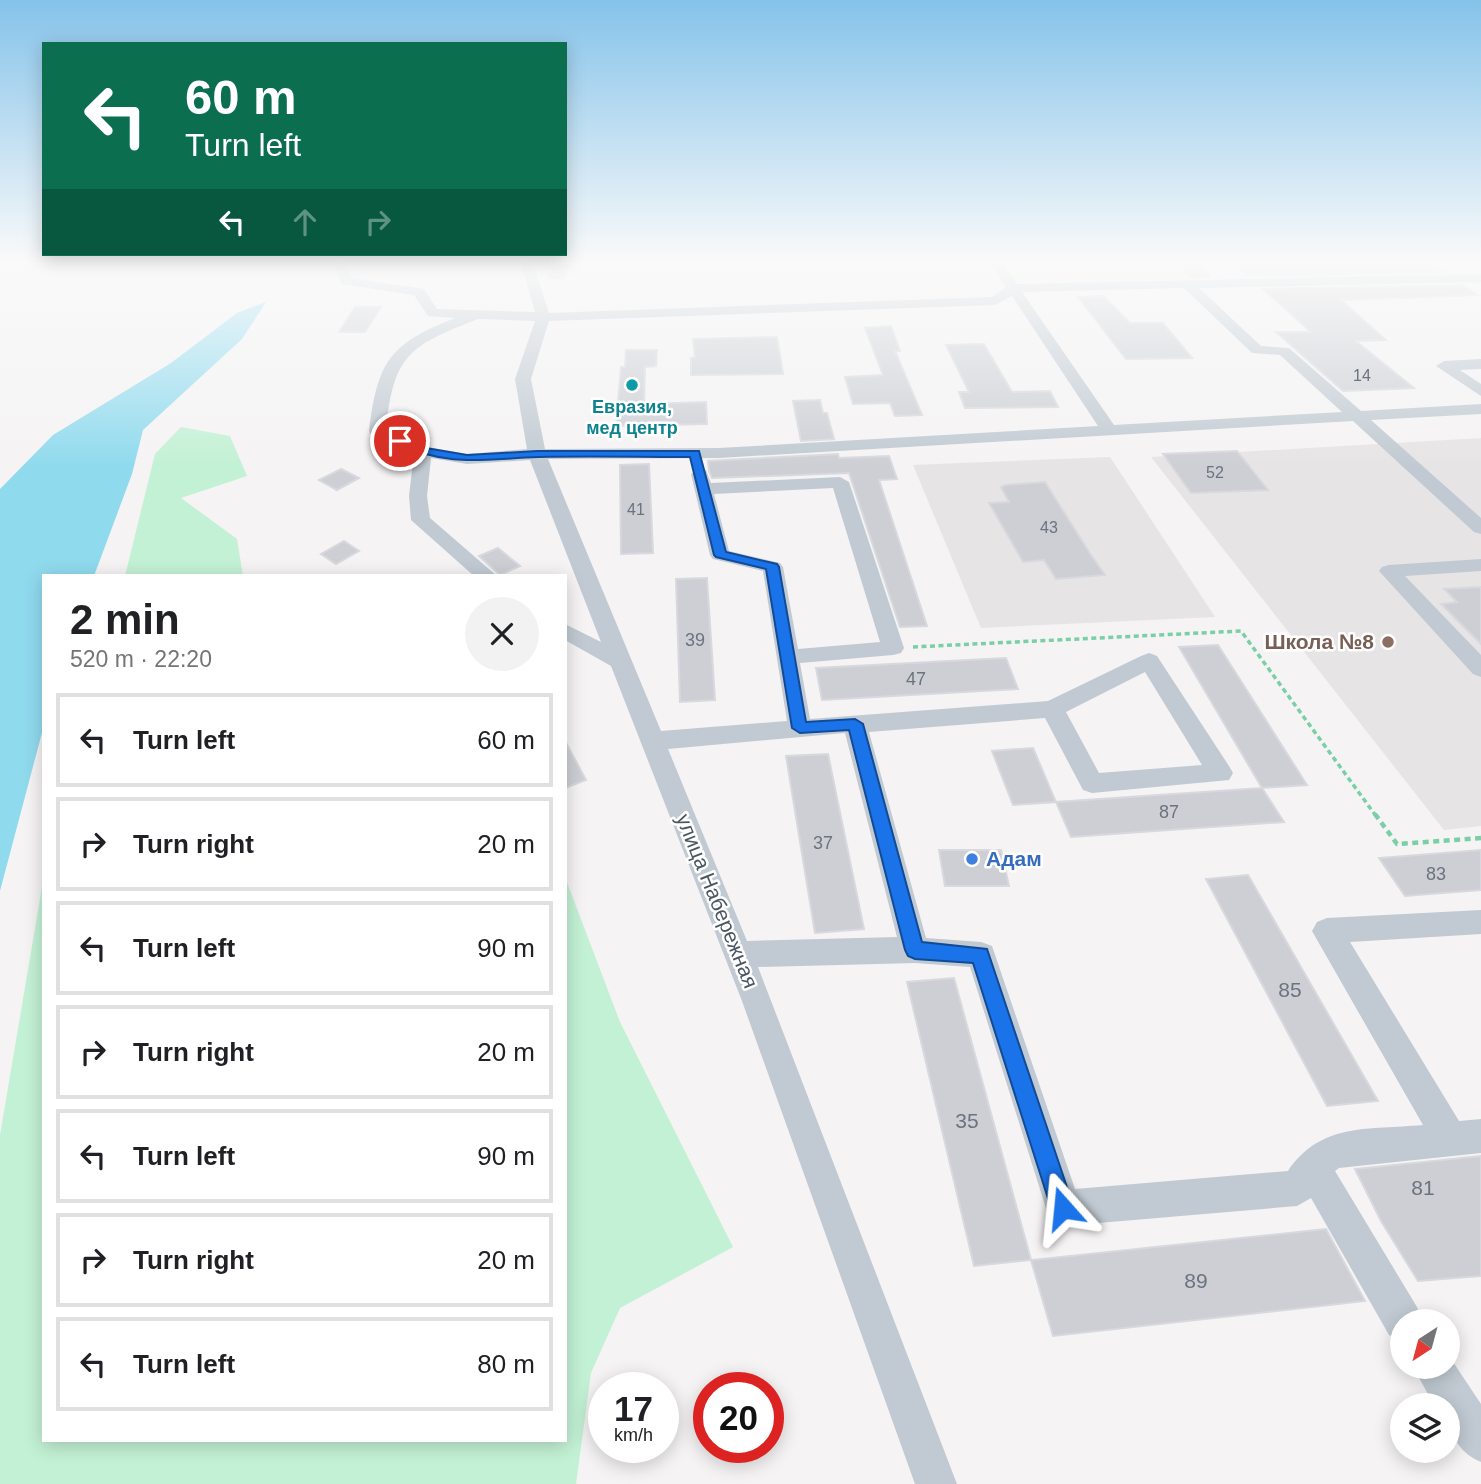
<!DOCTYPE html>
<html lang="en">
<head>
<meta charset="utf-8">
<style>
	body { margin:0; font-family:Arial,sans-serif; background:#f2f2f2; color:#202124; height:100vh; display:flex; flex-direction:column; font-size:26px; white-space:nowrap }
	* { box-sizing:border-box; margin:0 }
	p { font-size:23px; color:#757577 }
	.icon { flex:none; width:38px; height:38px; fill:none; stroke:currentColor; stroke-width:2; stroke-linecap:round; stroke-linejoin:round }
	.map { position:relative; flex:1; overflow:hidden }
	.side { position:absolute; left:42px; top:574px; width:525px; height:868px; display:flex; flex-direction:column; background:#fff; border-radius:0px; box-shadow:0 4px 18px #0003 }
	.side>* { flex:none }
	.guide { position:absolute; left:42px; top:42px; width:525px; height:214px; border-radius:0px; box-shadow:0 4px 18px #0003; background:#0b6e4f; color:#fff; overflow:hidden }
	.needle { width:46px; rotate:216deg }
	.tools { position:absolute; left:1390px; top:1309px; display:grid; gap:14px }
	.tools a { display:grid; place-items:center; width:70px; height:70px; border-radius:50%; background:#fff; box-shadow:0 4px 18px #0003; font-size:35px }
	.speed { position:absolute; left:588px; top:1372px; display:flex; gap:14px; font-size:35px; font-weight:700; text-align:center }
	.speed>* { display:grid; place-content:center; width:91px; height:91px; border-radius:50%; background:#fff; box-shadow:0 4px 18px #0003; line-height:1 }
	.speed small { font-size:18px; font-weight:400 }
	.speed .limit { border:10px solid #d22; background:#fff; color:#111 }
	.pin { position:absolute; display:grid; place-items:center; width:60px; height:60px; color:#fff; margin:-30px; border:4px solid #fff; border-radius:50%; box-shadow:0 2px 7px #0007 }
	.me { position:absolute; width:77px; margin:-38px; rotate:342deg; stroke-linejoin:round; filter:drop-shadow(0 0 5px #0008) }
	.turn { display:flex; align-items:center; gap:24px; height:147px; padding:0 28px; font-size:32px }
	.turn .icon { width:91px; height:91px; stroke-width:2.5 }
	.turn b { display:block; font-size:49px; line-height:60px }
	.lanes { display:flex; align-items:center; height:66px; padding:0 28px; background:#0003; justify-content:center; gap:35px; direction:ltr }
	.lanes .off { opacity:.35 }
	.round { display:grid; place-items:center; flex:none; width:74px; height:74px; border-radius:37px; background:#f2f2f2 }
	.summary { display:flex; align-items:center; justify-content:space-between; height:119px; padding:0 28px }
	h1 { font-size:42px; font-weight:600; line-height:52px }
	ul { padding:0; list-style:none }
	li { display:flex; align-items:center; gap:21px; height:94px; margin:0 14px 10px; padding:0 14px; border:4px solid #e0e0e0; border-radius:0px }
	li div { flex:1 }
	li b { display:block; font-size:26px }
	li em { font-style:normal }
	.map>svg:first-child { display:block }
	.education { fill:#e6e4e5 }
	.green { fill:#c3f1d5 }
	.water { fill:#90daee }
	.building { fill:#cdcfd5; stroke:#d7d9de; stroke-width:2 }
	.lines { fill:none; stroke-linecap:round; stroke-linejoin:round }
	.path-far1 { stroke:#7ad0a6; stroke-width:3.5; stroke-dasharray:5 3.5; stroke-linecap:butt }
	.path { stroke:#7ad0a6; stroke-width:4.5; stroke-dasharray:6 4.5; stroke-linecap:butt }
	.minor { fill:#c1cad2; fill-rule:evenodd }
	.route { fill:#1a73e8; stroke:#114b97; stroke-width:2 }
	.culture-dot { fill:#0f9aa8; stroke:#fff; stroke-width:2.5 }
	.education-dot { fill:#8d6e63; stroke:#fff; stroke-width:2.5 }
	.shop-dot { fill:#3f7fe0; stroke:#fff; stroke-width:2.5 }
	.labels { text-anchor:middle; stroke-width:5; stroke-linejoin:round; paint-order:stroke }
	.far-number-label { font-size:16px; fill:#6b747e }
	.far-culture-label { font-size:18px; font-weight:bold; fill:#0d838f; stroke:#fff }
	.number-label { font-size:18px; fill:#6b747e }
	.education-label { font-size:21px; font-weight:bold; fill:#785e54; stroke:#fff; text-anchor:end }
	.shop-label { font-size:21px; font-weight:bold; fill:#366cbe; stroke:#fff; text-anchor:start }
	.street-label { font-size:21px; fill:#4a5661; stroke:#fff }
	.near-number-label { font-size:21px; fill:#6b747e }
</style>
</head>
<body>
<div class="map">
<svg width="1481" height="1484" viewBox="0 0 1481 1484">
	<rect width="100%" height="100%" fill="#f5f3f3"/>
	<g class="education">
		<polygon points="1481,438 1481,826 1444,830 1151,457"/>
		<polygon points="1110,457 1215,617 981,628 913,465"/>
	</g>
	<g class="green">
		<polygon points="181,427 230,436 247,476 181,498 237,539 243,576 125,576 155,454"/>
		<polygon points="44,875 44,1440 565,1440 565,877 620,1022 733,1247 620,1308 591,1373 576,1484 0,1484 0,1135"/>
	</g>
	<polygon class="water" points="266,302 242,339 143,430 132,474 94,576 44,576 44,725 0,891 0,489 53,435 171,363 237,313"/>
	<g class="building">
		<polygon points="553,262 569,262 565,279 548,278"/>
		<polygon points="1429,263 1443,272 1249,276 1236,265"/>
		<polygon points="1200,264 1210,277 1190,278 1181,265"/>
		<polygon points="1462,285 1478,295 1341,300 1386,340 1356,341 1414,388 1343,391 1276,332 1311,332 1263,289"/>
		<polygon points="1103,296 1130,323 1163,323 1192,358 1126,359 1078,297"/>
		<polygon points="355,307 381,307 365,332 339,332"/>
		<polygon points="891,326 900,351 895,351 922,415 895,416 890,403 853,404 845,377 883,375 865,328"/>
		<polygon points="777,337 783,374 691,375 691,358 695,358 693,339"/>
		<polygon points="984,344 1012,392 1050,391 1058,407 965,408 959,392 969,392 946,345"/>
		<polygon points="626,350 657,350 656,366 645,367 644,404 706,402 707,424 616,426 621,367 625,367"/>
		<polygon points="820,400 823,413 827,413 834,439 801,441 793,401"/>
		<polygon points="1237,451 1268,490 1191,493 1163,454"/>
		<polygon points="838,454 839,458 889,456 897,479 879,480 927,626 900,627 849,473 712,478 709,471 708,461"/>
		<polygon points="649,464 653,553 621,554 620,465"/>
		<polygon points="341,469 359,478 337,490 319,480"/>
		<polygon points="1045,482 1091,555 1105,575 1056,579 1044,560 1023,562 989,503 1009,502 1001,487 1006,485"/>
		<polygon points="344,541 359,551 336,564 321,554"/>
		<polygon points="498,548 520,566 500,575 479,556"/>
		<polygon points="707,578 715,700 680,702 676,579"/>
		<polygon points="1481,587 1481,644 1441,604 1457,602 1444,589"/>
		<polygon points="1218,645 1307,785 1262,788 1179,647"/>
		<polygon points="1006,658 1018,689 822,700 816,668"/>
		<polygon points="565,741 586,780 565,788"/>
		<polygon points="1033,748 1056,802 1013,805 992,751"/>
		<polygon points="828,754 864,929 815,933 786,756"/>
		<polygon points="1262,788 1284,822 1071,837 1056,802"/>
		<polygon points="939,850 1001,850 1009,886 945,886"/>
		<polygon points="1481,850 1481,890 1405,896 1379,858"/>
		<polygon points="1248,875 1378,1101 1327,1106 1206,879"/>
		<polygon points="954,978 1031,1260 974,1266 907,982"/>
		<polygon points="1481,1156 1481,1276 1418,1281 1381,1221 1355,1169"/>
		<polygon points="1326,1229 1365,1301 1053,1336 1031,1260"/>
	</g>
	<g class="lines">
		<polyline class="path-far1" points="913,647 1241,631 1376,816"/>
		<polyline class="path" points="1375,814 1397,844 1481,838"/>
		<g class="minor">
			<path d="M333,260H345L352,278L424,289L437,309L535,312L520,260H532L549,313L992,297L1006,287L988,260H1000L1017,284L1481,274V282L1199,288L1261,346L1289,348L1361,411L1481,404V414L1371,420L1481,518V534L1474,532L1353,421L719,458L548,459L661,731L787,721L763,571L713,559L710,555L691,474L700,469L706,470L711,483L840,477L849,482L904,648L901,653L893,655L800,663L810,719L1048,701L1141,656L1149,653L1157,656L1229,766L1233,773L1229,780L1092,793L1083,790L1045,718L869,732L926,938L981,942L992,946L1075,1189L1288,1171C1321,1122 1369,1130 1423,1125L1312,931L1317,922L1327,918L1481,910V934L1350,942L1459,1121L1481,1119V1153L1339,1168L1335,1171L1417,1307L1422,1321H1402V1340L1389,1335L1311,1198L1297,1206L1063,1226L1050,1221L970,967L915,963L758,967L957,1484H915L742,1001L611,666L565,640V624L601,642L530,460L467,464L431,458L427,496L430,518L497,576H474L411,520L409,496L414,453L371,435L369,431C378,361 389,344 455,318L428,316L414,295L341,284ZM1184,288L1252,353L1280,355L1342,412L1114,425L1022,292ZM1012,296L1098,426L719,448L545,449L531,379L549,321L995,305ZM478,319L535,321L515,379L527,449L467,454L427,447L386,429C394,353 410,346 478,319ZM833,488L880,642L798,649L783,567L780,563L729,551L714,494ZM1145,672L1202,765L1099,773L1066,712ZM845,733L897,937L747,941L668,749Z"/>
			<polygon points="1481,359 1481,369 1460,370 1481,384 1481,396 1436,366 1444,361"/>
			<polygon points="1481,559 1481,571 1405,576 1481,655 1481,677 1473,674 1379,571 1382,567 1389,565"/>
			<path d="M1447,1353L1481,1404V1462C1457,1452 1447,1430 1447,1405H1434L1413,1367H1447Z"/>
		</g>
	</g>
	<linearGradient id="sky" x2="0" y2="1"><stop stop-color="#85c3ea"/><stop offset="0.56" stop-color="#fafafa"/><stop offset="1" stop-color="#fafafa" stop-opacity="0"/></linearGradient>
	<rect width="1481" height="467" fill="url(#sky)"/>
	<path class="route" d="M400,437L426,448L467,455L537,451H699L726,552L777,564L779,567L806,722L855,719L863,724L922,942L987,949L1074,1208L1071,1216L1063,1220L1054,1216L1051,1208L973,963L915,959L908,956L905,950L849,730L800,733L792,728L766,569L716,557L714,555L690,457C639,457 589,456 539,457C481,459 451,468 396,443L394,441Z"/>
	<circle class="culture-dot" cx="632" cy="385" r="7"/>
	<circle class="education-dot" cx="1388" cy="642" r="7"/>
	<circle class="shop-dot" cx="972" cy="859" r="7"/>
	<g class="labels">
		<g class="far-number-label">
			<text x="1362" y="381">14</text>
			<text x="1215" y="478">52</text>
			<text x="636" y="515">41</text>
			<text x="1049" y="533">43</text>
		</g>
		<g class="far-culture-label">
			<text x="632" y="413">Евразия,<tspan x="632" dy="21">мед центр</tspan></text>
		</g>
		<g class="number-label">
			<text x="695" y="646">39</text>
			<text x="916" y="685">47</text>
			<text x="1169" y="818">87</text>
			<text x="823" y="849">37</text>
			<text x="1436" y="880">83</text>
		</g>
		<g class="education-label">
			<text x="1374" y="649">Школа №8</text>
		</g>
		<g class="shop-label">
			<text x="986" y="866">Адам</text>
		</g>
		<g class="street-label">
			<text transform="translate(717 901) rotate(68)" y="7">улица Набережная</text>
		</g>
		<g class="near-number-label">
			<text x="1290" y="997">85</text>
			<text x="967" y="1128">35</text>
			<text x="1423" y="1195">81</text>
			<text x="1196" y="1288">89</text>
		</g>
	</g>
</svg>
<div class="tools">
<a><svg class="needle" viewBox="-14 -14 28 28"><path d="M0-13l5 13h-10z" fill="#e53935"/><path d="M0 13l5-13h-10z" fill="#757577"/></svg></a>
<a><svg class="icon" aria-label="layers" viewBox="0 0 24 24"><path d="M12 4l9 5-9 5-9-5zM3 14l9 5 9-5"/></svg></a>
</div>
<div class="speed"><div>17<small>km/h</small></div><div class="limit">20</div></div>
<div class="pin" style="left:400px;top:441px;background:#d93025"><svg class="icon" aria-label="arrive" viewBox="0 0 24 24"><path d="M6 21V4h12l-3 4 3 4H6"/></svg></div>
<svg class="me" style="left:1063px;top:1208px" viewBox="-20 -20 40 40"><path d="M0-17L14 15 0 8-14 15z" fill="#1a73e8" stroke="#fff" stroke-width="4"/></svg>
<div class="guide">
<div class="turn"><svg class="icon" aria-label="left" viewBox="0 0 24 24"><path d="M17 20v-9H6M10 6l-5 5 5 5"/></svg><div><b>60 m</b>Turn left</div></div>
<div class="lanes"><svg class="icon" aria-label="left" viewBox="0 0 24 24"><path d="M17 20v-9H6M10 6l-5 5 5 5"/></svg><svg class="icon off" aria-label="ahead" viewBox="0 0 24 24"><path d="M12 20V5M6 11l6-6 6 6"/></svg><svg class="icon off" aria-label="right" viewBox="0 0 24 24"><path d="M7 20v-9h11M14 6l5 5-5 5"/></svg></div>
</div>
<section class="side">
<div class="summary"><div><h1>2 min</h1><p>520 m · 22:20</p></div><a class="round"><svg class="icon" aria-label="close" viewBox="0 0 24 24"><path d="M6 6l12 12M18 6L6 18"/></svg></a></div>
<ul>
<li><svg class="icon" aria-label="left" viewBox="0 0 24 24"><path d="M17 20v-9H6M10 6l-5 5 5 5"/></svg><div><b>Turn left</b></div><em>60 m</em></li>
<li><svg class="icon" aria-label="right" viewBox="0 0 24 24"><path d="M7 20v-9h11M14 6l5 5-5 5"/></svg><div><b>Turn right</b></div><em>20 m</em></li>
<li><svg class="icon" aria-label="left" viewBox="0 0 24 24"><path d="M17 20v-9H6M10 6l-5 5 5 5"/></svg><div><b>Turn left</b></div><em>90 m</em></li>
<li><svg class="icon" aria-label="right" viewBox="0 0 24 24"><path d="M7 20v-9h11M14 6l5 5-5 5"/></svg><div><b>Turn right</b></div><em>20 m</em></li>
<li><svg class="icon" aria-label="left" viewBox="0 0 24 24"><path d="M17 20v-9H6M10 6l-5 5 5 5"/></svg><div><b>Turn left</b></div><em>90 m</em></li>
<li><svg class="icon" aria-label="right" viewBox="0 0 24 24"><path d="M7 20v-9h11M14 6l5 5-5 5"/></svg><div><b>Turn right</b></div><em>20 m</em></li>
<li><svg class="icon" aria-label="left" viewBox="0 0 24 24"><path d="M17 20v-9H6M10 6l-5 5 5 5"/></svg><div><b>Turn left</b></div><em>80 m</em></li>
</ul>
</section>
</div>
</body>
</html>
